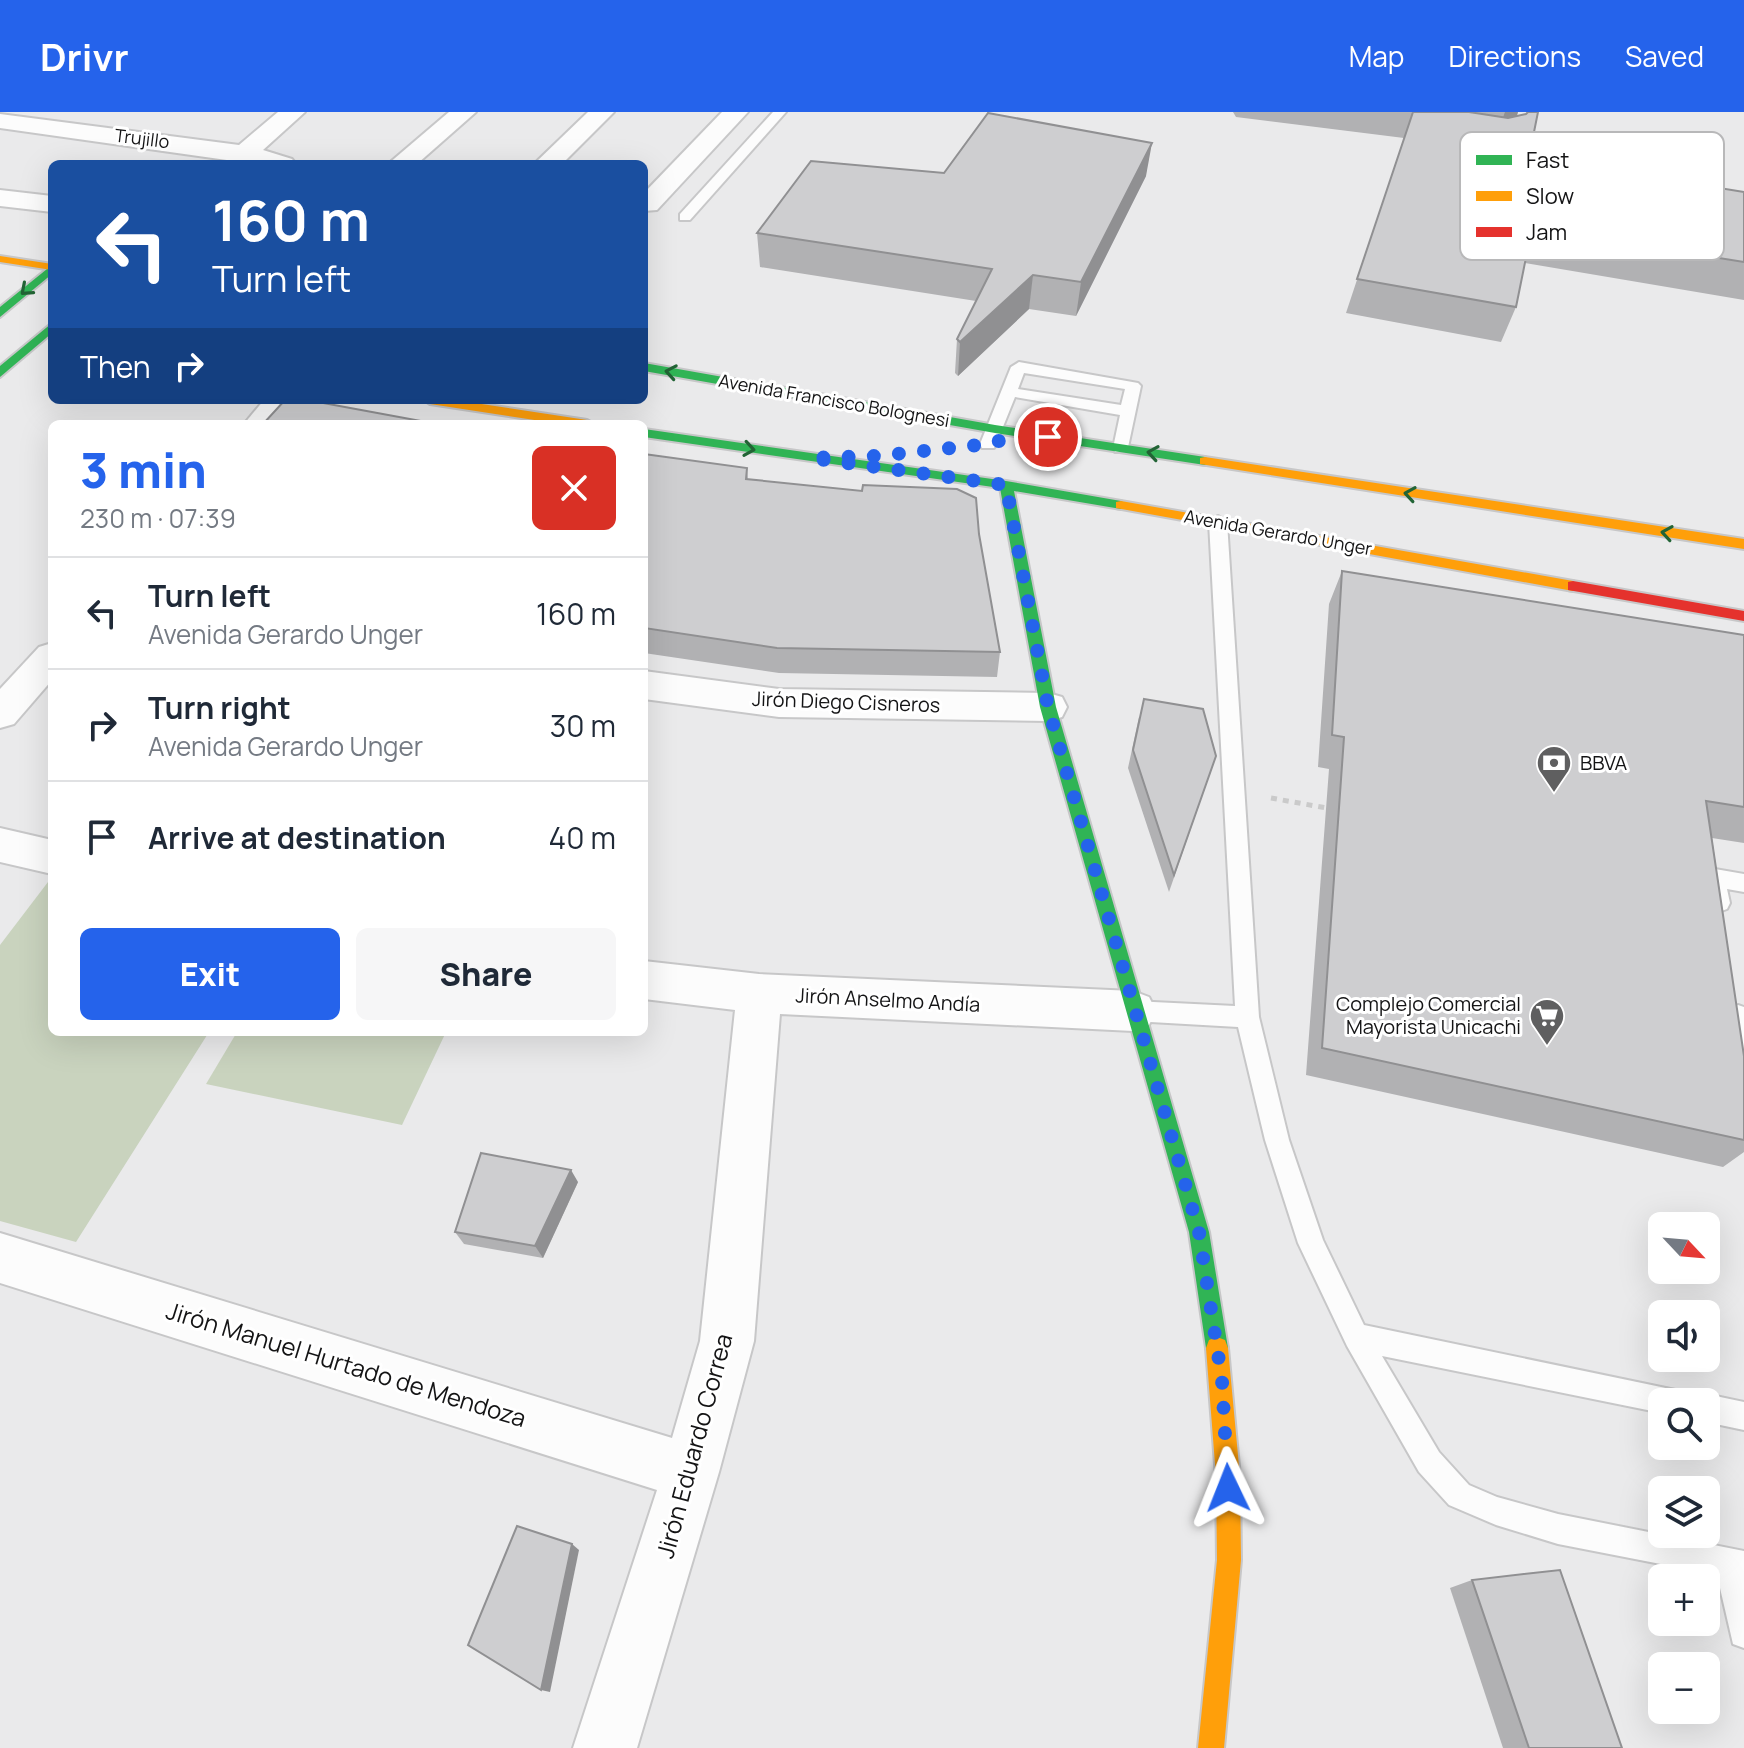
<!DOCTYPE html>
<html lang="en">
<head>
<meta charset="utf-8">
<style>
	body { margin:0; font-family:Manrope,sans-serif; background:#f6f6f7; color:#1f2937; height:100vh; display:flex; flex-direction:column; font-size:30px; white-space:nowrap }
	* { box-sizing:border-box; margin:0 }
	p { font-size:26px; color:#747a83 }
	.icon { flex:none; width:44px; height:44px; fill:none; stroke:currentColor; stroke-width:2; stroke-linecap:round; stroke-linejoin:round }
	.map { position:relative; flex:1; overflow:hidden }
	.panel { position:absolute; left:48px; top:308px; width:600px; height:616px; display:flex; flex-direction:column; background:#fff; border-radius:12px; box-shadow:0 8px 32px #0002 }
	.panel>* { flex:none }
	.hud { position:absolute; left:48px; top:48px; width:600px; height:244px; border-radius:12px; box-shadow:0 8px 32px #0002; background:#1a4fa0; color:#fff; overflow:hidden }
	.needle { width:52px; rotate:116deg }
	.tools { position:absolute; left:1648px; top:1100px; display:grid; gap:16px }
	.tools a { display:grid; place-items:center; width:72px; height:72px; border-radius:12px; background:#fff; box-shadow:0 8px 32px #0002; font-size:40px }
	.pin { position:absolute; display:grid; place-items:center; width:68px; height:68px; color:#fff; margin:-34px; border:4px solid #fff; border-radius:50%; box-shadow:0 2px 8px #0007 }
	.me { position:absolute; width:88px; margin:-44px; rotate:358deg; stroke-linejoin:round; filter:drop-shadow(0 0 6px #0008) }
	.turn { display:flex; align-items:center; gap:28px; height:168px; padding:0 32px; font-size:36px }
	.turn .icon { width:104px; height:104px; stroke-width:2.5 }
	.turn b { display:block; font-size:56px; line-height:68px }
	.then { display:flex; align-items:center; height:76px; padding:0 32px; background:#0003; gap:16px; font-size:30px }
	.round { display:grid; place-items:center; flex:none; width:84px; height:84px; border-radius:12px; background:#f6f6f7 }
	.overview { display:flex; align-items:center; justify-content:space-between; height:136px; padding:0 32px }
	h1 { font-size:48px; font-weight:800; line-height:60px; color:#2563eb }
	.button { display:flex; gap:16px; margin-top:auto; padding:16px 32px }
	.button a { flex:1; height:92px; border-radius:12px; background:#2563eb; color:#fff; font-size:32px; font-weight:800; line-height:92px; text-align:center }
	.button a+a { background:#f6f6f7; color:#1f2937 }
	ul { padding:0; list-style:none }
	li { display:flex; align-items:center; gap:24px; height:112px; padding:0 32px; border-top:2px solid #e0e1e3 }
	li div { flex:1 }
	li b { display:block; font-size:30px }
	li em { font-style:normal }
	header { display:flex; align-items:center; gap:48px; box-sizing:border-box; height:112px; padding:0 40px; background:#2563eb; color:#fff }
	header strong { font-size:38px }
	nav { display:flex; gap:44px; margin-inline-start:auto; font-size:28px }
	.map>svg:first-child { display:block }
	.green { fill:#c9d3be }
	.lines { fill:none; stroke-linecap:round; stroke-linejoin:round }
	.lane-casing { stroke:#c7c7c8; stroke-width:4 }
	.street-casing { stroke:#c7c7c8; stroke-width:4 }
	.fast-casing { stroke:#c7c7c8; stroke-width:4 }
	.slow-casing { stroke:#c7c7c8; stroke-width:4 }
	.jam-casing { stroke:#c7c7c8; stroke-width:4 }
	.path { stroke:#cacaca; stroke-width:5; stroke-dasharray:6 6; stroke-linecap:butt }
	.lane { fill:#fcfcfc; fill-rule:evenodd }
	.street { fill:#fcfcfc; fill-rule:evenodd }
	.fast { fill:#30b455; fill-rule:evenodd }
	.slow { fill:#ff9f0a; fill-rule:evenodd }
	.jam { fill:#e5322d; fill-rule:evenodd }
	.wall { fill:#b1b1b3 }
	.shaded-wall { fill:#909092 }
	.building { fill:#ceced0; stroke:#909092; stroke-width:2 }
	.oneway { stroke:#226435 }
	.route { stroke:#2563eb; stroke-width:14; stroke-dasharray:0 25.2 }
	.labels { text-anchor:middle; stroke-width:6; stroke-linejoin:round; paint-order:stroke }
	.far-street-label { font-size:18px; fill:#141415; stroke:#fff }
	.street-label { font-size:20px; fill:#141415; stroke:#fff }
	.poi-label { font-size:20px; fill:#141415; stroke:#fff; text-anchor:start }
	.near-street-label { font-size:24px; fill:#141415; stroke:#fff }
	.key { fill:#fff; stroke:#b8b8b9; stroke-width:2 }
	.key-label { font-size:22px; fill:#141415 }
</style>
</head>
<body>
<header>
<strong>Drivr</strong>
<nav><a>Map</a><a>Directions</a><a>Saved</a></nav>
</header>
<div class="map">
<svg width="1744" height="1636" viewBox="0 0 1744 1636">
	<rect width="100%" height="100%" fill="#eaeaeb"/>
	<g class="green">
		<polygon points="48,770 52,771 52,920 209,920 76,1130 0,1109 0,833"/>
		<polygon points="237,920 446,920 402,1013 206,972"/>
	</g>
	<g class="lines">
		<defs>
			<g id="lane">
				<polygon points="773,0 786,0 690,108 680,108 680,102"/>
				<path d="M1019,250L1138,271L1141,274L1127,340H1115L1113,336L1120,303L1015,285L996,332L994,336H982L980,332L1011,255ZM1024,261L1125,277L1121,293L1018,277Z"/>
				<polygon points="1218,404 1227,410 1259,905 1289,1028 1323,1128 1364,1213 1685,1280 1689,1290 1662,1290 1662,1301 1382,1244 1439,1340 1469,1373 1497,1385 1558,1402 1744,1439 1744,1536 1733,1532 1717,1463 1558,1432 1496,1413 1449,1393 1419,1360 1347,1234 1298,1131 1265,1028 1238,915 1133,909 1125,906 1122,899 1125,892 1133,889 1235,894 1209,410"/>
				<path d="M1715,757L1744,762V780L1727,777L1730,791L1727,797L1719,800L1711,797C1706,787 1702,770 1707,760Z"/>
				<path d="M1738,893L1744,895V952L1736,949C1729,936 1723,909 1730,896Z"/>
				<polygon points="1706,1282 1744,1290 1744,1318 1706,1310 1706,1290 1695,1290"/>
			</g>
			<g id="street">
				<polygon points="278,0 305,0 263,38 292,47 296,52 255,52 0,16 0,2 239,33"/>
				<polygon points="449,0 476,0 417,52 388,52"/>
				<polygon points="588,0 614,0 562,52 534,52"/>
				<polygon points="722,0 748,0 657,98 644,99 644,81"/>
				<polygon points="0,78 52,84 52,100 0,94"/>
				<polygon points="264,288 297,288 277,312 244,312"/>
				<polygon points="52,531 52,568 14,612 0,616 0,577 39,535"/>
				<polygon points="644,559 779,577 1048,581 1062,585 1067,595 1062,605 1048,609 779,605 644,587"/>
				<polygon points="0,716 52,728 52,762 0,750"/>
				<polygon points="644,849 759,862 1133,879 1149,885 1156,899 1149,913 1133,919 780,902 754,1229 719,1360 637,1636 573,1636 657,1378 0,1171 0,1121 672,1326 700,1229 735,898 644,887"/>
			</g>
			<g id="fast">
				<polygon points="52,153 52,162 0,205 0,195"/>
				<polygon points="52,211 52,221 0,265 0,254"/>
				<polygon points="644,251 995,313 1205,345 1212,349 1205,353 995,321 644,259"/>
				<polygon points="644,317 1006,369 1121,389 1128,393 1121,397 1014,379 1056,595 1209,1120 1228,1236 1225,1244 1217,1247 1209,1244 1206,1236 1189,1120 1040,595 1000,376 644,325"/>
			</g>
			<g id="slow">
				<polygon points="0,144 52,152 52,158 0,150"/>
				<polygon points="424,288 455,288 587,308 594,312 561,312 430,292"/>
				<polygon points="1205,345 1744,427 1744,437 1200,352 1200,346"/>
				<polygon points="1121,389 1573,469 1580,474 1573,479 1116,396 1116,390"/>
				<polygon points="1217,1225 1225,1228 1228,1236 1240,1365 1241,1448 1224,1636 1198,1636 1217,1448 1216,1365 1206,1236 1209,1228"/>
			</g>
			<polygon id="jam" points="1573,469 1744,499 1744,509 1568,478 1568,470"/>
		</defs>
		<use href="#lane" class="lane-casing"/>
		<use href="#street" class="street-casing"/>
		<use href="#fast" class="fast-casing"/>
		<use href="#slow" class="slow-casing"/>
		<use href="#jam" class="jam-casing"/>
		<polyline class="path" points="1271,686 1332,697"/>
		<use href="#lane" class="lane"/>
		<use href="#street" class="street"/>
		<use href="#fast" class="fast"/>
		<use href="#slow" class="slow"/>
		<use href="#jam" class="jam"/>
	</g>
	<g class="wall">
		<polygon points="1233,0 1518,0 1517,4 1529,45 1744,80 1744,188 1525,151 1516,195 1501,230 1346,201 1404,26 1236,5"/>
		<polygon points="944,61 1146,64 1076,204 1029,197 958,264 955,261 957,227 976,189 760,155 757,121"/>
		<polygon points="644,342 747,356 748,367 979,422 1000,540 997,565 779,561 644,541"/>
		<polygon points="1342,459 1744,523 1744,731 1712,726 1744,944 1744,1040 1723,1055 1306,963 1329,657 1318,655 1329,492"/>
		<polygon points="1139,605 1216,644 1169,780 1128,656"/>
		<polygon points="578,1070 543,1146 464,1132 455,1120"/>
		<polygon points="1472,1468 1622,1636 1503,1636 1450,1476"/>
	</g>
	<g class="shaded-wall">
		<polygon points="1505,0 1518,0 1511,20 1496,25"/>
		<polygon points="1152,31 1146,64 1076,204 1081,170"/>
		<polygon points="1033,163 1029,197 958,264 960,230"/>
		<polygon points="571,1058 578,1070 543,1146 535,1134"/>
		<polygon points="572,1432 579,1438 550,1580 541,1578"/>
	</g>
	<g class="building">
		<polygon points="1413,0 1469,0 1508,6 1526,2 1528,0 1538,0 1529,45 1744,80 1744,150 1532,116 1516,195 1357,167"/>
		<polygon points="988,1 1152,31 1081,170 1033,163 960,230 957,227 992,157 757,121 811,49 944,61"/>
		<polygon points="285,288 307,288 437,312 263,312"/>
		<polygon points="644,342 747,356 746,367 862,379 863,373 957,377 976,386 979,422 1000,540 777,536 644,516"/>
		<polygon points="1342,459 1744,523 1744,695 1706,689 1744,944 1744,1028 1322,936 1344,625 1332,623"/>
		<polygon points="1144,587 1203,597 1216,644 1174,763 1133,638"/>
		<polygon points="481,1041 571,1058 535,1134 455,1120"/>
		<polygon points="517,1414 572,1432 541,1578 468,1533"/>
		<polygon points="1560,1458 1622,1636 1529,1636 1472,1468"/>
	</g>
	<defs><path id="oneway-chevron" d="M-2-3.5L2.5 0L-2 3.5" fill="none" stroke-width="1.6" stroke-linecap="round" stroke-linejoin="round" transform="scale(2)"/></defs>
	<g class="oneway">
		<use href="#oneway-chevron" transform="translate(26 178) rotate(139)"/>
		<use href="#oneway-chevron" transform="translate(671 260) rotate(-170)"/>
		<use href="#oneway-chevron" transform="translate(749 337) rotate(9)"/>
		<use href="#oneway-chevron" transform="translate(1153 341) rotate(-171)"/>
		<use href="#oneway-chevron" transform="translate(1410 382) rotate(-171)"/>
		<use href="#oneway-chevron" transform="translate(1667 421) rotate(-171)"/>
	</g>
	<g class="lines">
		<polyline class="route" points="1048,325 1023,322 988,332 877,344 811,346 1006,373 1048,595 1199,1120 1222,1268 1228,1376"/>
	</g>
	<defs>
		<symbol id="bank-pin" viewBox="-11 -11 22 30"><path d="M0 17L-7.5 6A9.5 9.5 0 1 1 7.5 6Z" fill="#5f5f60" stroke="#fff"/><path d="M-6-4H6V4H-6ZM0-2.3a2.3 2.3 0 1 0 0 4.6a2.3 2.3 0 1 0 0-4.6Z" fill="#fff"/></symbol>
		<symbol id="supermarket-pin" viewBox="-11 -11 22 30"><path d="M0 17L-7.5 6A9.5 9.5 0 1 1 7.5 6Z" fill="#5f5f60" stroke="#fff"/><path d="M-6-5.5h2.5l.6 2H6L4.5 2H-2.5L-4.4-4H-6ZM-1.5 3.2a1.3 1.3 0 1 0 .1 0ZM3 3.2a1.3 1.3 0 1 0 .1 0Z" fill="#fff"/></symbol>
	</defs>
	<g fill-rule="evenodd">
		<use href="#bank-pin" x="1534" y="631" width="40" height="54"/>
		<use href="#supermarket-pin" x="1527" y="884" width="40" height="54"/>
	</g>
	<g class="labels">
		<g class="far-street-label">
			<text transform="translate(142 27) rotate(7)" y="6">Trujillo</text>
			<text transform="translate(834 289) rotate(10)" y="6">Avenida Francisco Bolognesi</text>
			<text transform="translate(1278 421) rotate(10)" y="6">Avenida Gerardo Unger</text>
		</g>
		<g class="street-label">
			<text transform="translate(846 590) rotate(2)" y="7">Jirón Diego Cisneros</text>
			<text transform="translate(888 888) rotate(3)" y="7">Jirón Anselmo Andía</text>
		</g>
		<g class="poi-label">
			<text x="1580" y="658">BBVA</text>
			<text x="1521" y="899" text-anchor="end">Complejo Comercial<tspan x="1521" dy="23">Mayorista Unicachi</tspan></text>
		</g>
		<g class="near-street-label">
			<text transform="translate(346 1253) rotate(17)" y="8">Jirón Manuel Hurtado de Mendoza</text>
			<text transform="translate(695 1334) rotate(-75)" y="8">Jirón Eduardo Correa</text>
		</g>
	</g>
	<rect x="1460" y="20" width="264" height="128" rx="12" class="key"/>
	<rect x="1476" y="43" width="36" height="10" fill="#30b455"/>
	<rect x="1476" y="79" width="36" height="10" fill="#ff9f0a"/>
	<rect x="1476" y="115" width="36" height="10" fill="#e5322d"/>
	<g class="key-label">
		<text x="1526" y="56">Fast</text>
		<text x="1526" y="92">Slow</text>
		<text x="1526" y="128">Jam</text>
	</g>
</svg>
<div class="tools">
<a><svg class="needle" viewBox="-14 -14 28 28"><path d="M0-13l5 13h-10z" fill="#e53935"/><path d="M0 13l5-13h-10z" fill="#747a83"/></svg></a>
<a><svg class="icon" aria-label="sound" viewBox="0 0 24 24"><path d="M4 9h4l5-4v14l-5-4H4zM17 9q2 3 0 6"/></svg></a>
<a><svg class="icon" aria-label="search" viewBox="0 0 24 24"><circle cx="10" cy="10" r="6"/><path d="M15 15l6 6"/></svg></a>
<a><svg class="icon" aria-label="layers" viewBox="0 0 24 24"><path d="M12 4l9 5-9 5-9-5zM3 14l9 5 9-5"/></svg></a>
<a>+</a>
<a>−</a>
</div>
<div class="pin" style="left:1048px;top:325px;background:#d93025"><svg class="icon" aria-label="arrive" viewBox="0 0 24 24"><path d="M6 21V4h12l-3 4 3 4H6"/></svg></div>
<svg class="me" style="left:1228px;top:1376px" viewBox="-20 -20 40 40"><path d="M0-17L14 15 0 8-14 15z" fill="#2563eb" stroke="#fff" stroke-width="4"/></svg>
<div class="hud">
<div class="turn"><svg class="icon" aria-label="left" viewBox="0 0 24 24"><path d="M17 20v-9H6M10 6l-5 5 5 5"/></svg><div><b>160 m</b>Turn left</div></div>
<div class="then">Then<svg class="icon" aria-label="right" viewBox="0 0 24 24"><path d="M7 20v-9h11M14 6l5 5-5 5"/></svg></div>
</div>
<section class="panel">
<div class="overview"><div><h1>3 min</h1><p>230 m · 07:39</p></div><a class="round" style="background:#d93025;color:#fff"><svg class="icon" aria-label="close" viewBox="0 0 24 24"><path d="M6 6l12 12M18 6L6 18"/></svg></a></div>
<ul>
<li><svg class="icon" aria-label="left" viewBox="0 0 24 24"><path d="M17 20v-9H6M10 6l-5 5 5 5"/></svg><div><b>Turn left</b><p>Avenida Gerardo Unger</p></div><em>160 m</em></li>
<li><svg class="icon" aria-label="right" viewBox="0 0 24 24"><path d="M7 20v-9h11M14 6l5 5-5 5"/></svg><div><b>Turn right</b><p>Avenida Gerardo Unger</p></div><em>30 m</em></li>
<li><svg class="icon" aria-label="arrive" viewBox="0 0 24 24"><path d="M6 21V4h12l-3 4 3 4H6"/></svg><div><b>Arrive at destination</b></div><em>40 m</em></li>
</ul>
<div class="button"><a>Exit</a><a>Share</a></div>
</section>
</div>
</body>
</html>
